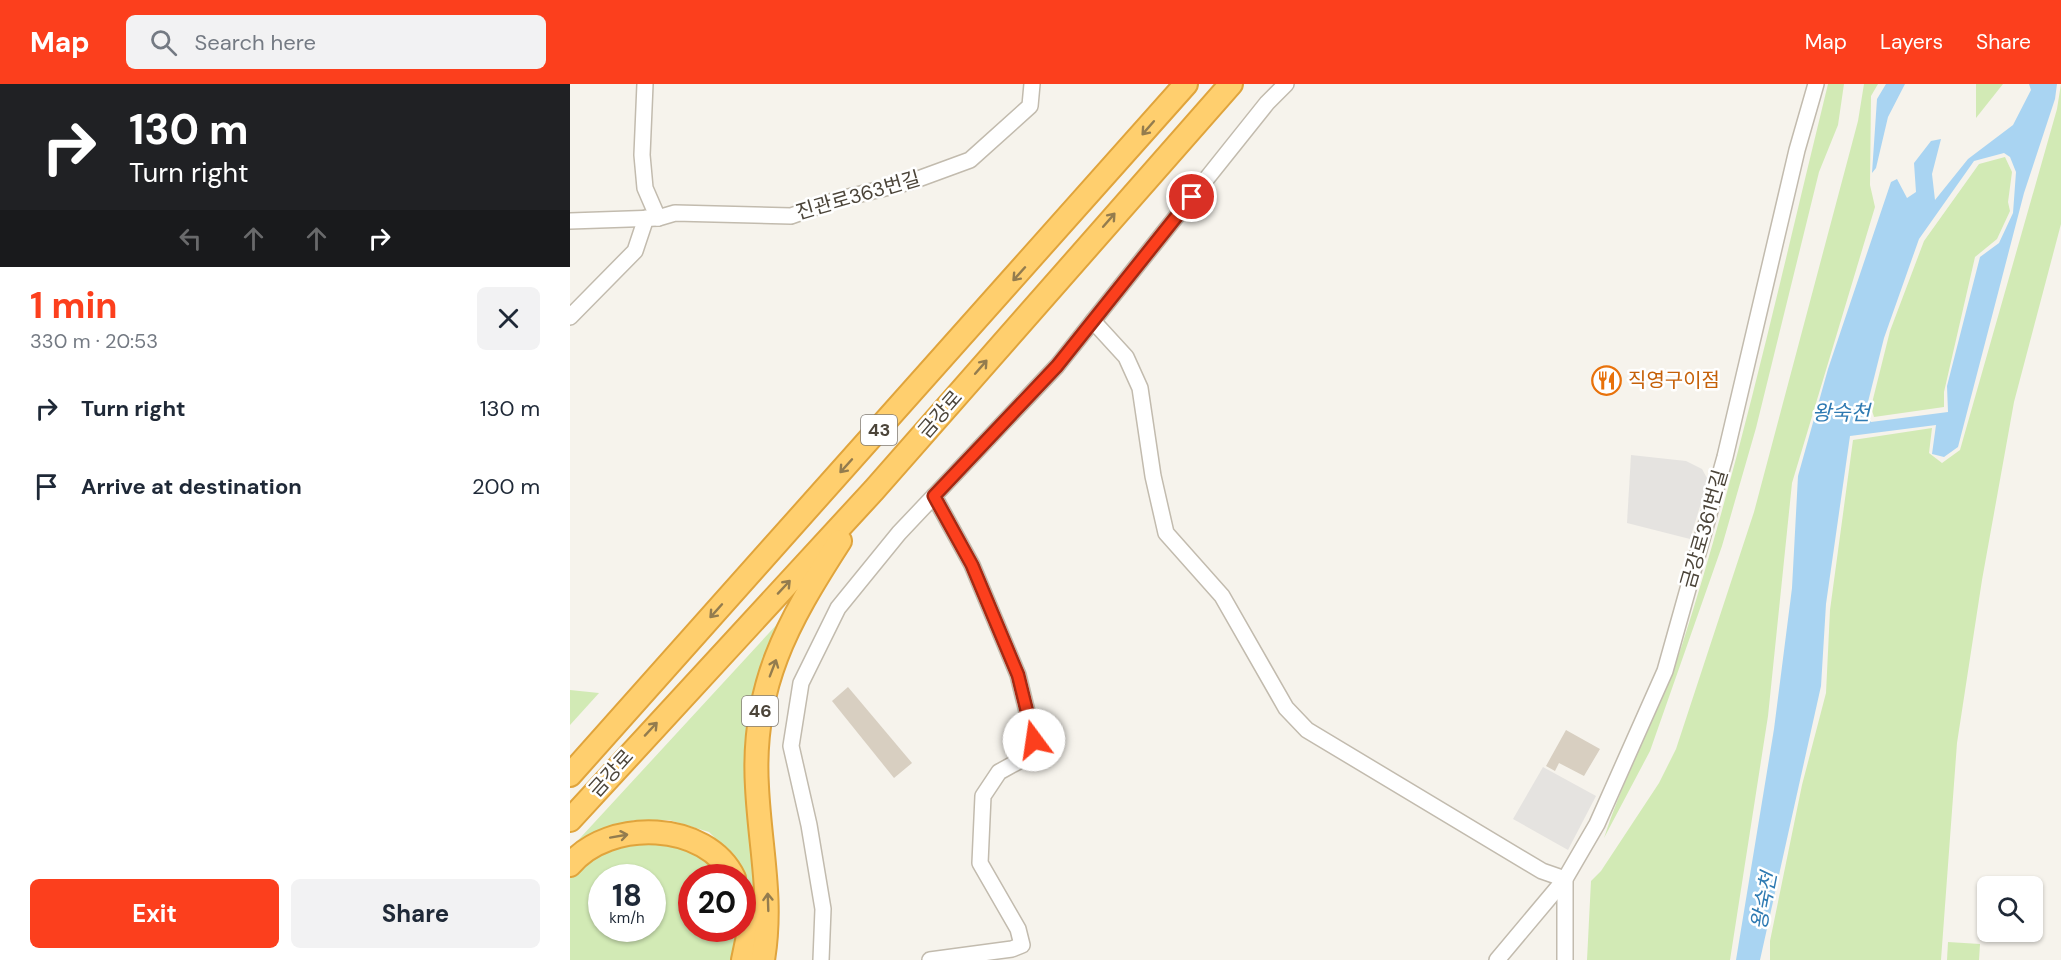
<!DOCTYPE html>
<html lang="en">
<head>
<meta charset="utf-8">
<style>
	body { margin:0; font-family:"DM Sans","Noto Sans KR",sans-serif; background:#f2f2f3; color:#1f2937; height:100vh; display:flex; flex-direction:column; font-size:22px; white-space:nowrap }
	* { box-sizing:border-box; margin:0 }
	p { font-size:20px; color:#747a83 }
	.icon { flex:none; width:33px; height:33px; fill:none; stroke:currentColor; stroke-width:2; stroke-linecap:round; stroke-linejoin:round }
	.map { position:relative; flex:1; overflow:hidden }
	.sheet { display:flex; flex-direction:column; background:#fff; width:570px }
	.sheet>* { flex:none }
	.banner { background:#202124; color:#fff; overflow:hidden }
	.fabs { position:absolute; left:1407px; top:792px; display:grid; gap:12px }
	.fabs a { display:grid; place-items:center; width:66px; height:66px; border-radius:9px; background:#fff; box-shadow:0 2px 4px #0004; font-size:30px }
	.speed { position:absolute; left:18px; top:780px; display:flex; gap:12px; font-size:30px; font-weight:700; text-align:center }
	.speed>* { display:grid; place-content:center; width:78px; height:78px; border-radius:50%; background:#fff; box-shadow:0 2px 4px #0004; line-height:1 }
	.speed small { font-size:15px; font-weight:400 }
	.speed .limit { border:9px solid #d22; background:#fff; color:#111 }
	.pin { position:absolute; display:grid; place-items:center; width:51px; height:51px; color:#fff; margin:-26px; border:3px solid #fff; border-radius:50%; box-shadow:0 2px 6px #0007 }
	.me { position:absolute; width:66px; margin:-33px; rotate:346deg; stroke-linejoin:round; filter:drop-shadow(0 0 4px #0008) }
	.turn { display:flex; align-items:center; gap:21px; height:126px; padding:0 30px; font-size:27px }
	.turn .icon { width:78px; height:78px; stroke-width:2.5 }
	.turn b { display:block; font-size:42px; line-height:51px }
	.lanes { display:flex; align-items:center; height:57px; padding:0 30px; background:#0003; justify-content:center; gap:30px; direction:ltr }
	.lanes .off { opacity:.35 }
	.round { display:grid; place-items:center; flex:none; width:63px; height:63px; border-radius:9px; background:#f2f2f3 }
	.summary { display:flex; align-items:center; justify-content:space-between; height:102px; padding:0 30px }
	h1 { font-size:36px; font-weight:700; line-height:45px; color:#fc3f1d }
	.action { display:flex; gap:12px; margin-top:auto; padding:12px 30px }
	.action a { flex:1; height:69px; border-radius:9px; background:#fc3f1d; color:#fff; font-size:24px; font-weight:700; line-height:69px; text-align:center }
	.action a+a { background:#f2f2f3; color:#1f2937 }
	ul { padding:0; list-style:none }
	li { display:flex; align-items:center; gap:18px; height:78px; padding:0 30px }
	li div { flex:1 }
	li b { display:block; font-size:22px }
	li em { font-style:normal }
	header { display:flex; align-items:center; gap:36px; box-sizing:border-box; height:84px; padding:0 30px; background:#fc3f1d; color:#fff }
	header strong { font-size:28px }
	nav { display:flex; gap:33px; margin-inline-start:auto; font-size:21px }
	.search { width:420px; height:54px; background:#f2f2f3; display:flex; align-items:center; gap:15px; box-sizing:border-box; padding:0 21px; border-radius:9px; color:#747a83; font-size:22px }
	main { display:flex; flex:1; min-height:0 }
	.map>svg:first-child { display:block }
	.green { fill:#d2eab5; fill-rule:evenodd }
	.parking { fill:#e5e3e0 }
	.water { fill:#a9d4f2; fill-rule:evenodd }
	.building { fill:#d8cfc1 }
	.lines { fill:none; stroke-linecap:round; stroke-linejoin:round }
	.minor-casing { stroke:#c2bbae; stroke-width:18 }
	.highway-casing { stroke:#e0a43c; stroke-width:26 }
	.minor { stroke:#fff; stroke-width:15 }
	.highway { stroke:#ffcf6e; stroke-width:22 }
	.oneway { stroke:#937c4e }
	.route-casing { stroke:#a42913; stroke-width:15 }
	.route { stroke:#fc3f1d; stroke-width:10 }
	.labels { text-anchor:middle; stroke-width:5; stroke-linejoin:round; paint-order:stroke }
	.shield { fill:#fff; stroke:#817c74; stroke-width:1.5 }
	.shield-label { font-size:18px; font-weight:bold; fill:#4b4439 }
	.street-label { font-size:20px; fill:#4b4439; stroke:#fff }
	.food-label { font-size:20px; fill:#c56008; stroke:#fff; text-anchor:start }
	.water-label { font-size:21px; font-style:italic; fill:#2e7ab2; stroke:#fff }
</style>
</head>
<body>
<header>
<strong>Map</strong>
<div class="search"><svg class="icon" aria-label="search" viewBox="0 0 24 24"><circle cx="10" cy="10" r="6"/><path d="M15 15l6 6"/></svg>Search here</div>
<nav><a>Map</a><a>Layers</a><a>Share</a></nav>
</header>
<main>
<section class="sheet">
<div class="banner">
<div class="turn"><svg class="icon" aria-label="right" viewBox="0 0 24 24"><path d="M7 20v-9h11M14 6l5 5-5 5"/></svg><div><b>130 m</b>Turn right</div></div>
<div class="lanes"><svg class="icon off" aria-label="left" viewBox="0 0 24 24"><path d="M17 20v-9H6M10 6l-5 5 5 5"/></svg><svg class="icon off" aria-label="ahead" viewBox="0 0 24 24"><path d="M12 20V5M6 11l6-6 6 6"/></svg><svg class="icon off" aria-label="ahead" viewBox="0 0 24 24"><path d="M12 20V5M6 11l6-6 6 6"/></svg><svg class="icon" aria-label="right" viewBox="0 0 24 24"><path d="M7 20v-9h11M14 6l5 5-5 5"/></svg></div>
</div>
<div class="summary"><div><h1>1 min</h1><p>330 m · 20:53</p></div><a class="round"><svg class="icon" aria-label="close" viewBox="0 0 24 24"><path d="M6 6l12 12M18 6L6 18"/></svg></a></div>
<ul>
<li><svg class="icon" aria-label="right" viewBox="0 0 24 24"><path d="M7 20v-9h11M14 6l5 5-5 5"/></svg><div><b>Turn right</b></div><em>130 m</em></li>
<li><svg class="icon" aria-label="arrive" viewBox="0 0 24 24"><path d="M6 21V4h12l-3 4 3 4H6"/></svg><div><b>Arrive at destination</b></div><em>200 m</em></li>
</ul>
<div class="action"><a>Exit</a><a>Share</a></div>
</section>
<div class="map">
<svg width="1491" height="876" viewBox="0 0 1491 876">
	<rect width="100%" height="100%" fill="#f6f3ec"/>
	<g class="green">
		<path d="M1258,0H1274L1268,41L1249,88L1186,344L1152,462L1080,667L1034,754C1055,688 1090,627 1112,561C1171,377 1212,187 1258,0Z"/>
		<polygon points="1294,0 1308,0 1301,12 1300,101 1305,123 1222,399 1198,632 1160,876 1017,876 1021,797 1031,787 1089,699 1106,665 1184,428 1288,37"/>
		<polygon points="1406,0 1433,0 1406,34"/>
		<polygon points="1491,0 1491,140 1444,318 1412,496 1387,659 1371,876 1200,876 1200,857 1232,701 1256,609 1260,526 1283,356 1362,344 1359,369 1372,379 1390,366 1487,25"/>
		<polygon points="1435,73 1442,88 1438,118 1440,127 1427,155 1405,173 1374,308 1374,323 1304,333 1301,323 1320,247 1354,157 1409,80"/>
		<polygon points="211,536 192,590 184,809 162,771 139,748 99,736 64,736 0,765"/>
		<polygon points="0,606 29,609 0,641"/>
		<path d="M67,752L122,759L158,793L122,794V844L172,845L162,876H0V788L21,768ZM32,794H82V844H32Z"/>
		<polygon points="1378,858 1410,860 1409,876 1377,876"/>
	</g>
	<g class="parking">
		<polygon points="1061,371 1116,377 1132,385 1138,396 1120,455 1057,439"/>
		<polygon points="973,683 1026,712 998,766 943,735"/>
	</g>
	<g class="water">
		<polygon points="1316,0 1335,0 1318,33 1306,84 1302,89 1307,15"/>
		<path d="M1459,0H1487L1485,15L1454,109L1388,363L1374,373L1362,370L1366,341L1280,352L1256,520L1251,602L1190,876H1166L1204,645L1222,504L1228,392L1258,285L1321,98L1327,95L1337,114L1346,108L1344,79L1361,57L1371,55L1362,90L1365,116L1398,75L1443,41L1461,6ZM1434,69L1440,73L1446,88L1443,129L1429,159L1410,173L1377,302L1378,328L1301,338L1295,330L1314,254L1349,155L1404,77Z"/>
	</g>
	<g class="building">
		<polygon points="278,603 342,679 324,694 262,617"/>
		<polygon points="996,646 1030,665 1014,692 989,679 985,687 976,682"/>
	</g>
	<g class="lines">
		<defs>
			<g id="minor">
				<polyline points="75,0 72,71 75,104 88,134"/>
				<polyline points="0,137 88,134 105,129 221,132 266,116 340,98 400,76 460,22 462,0"/>
				<polyline points="0,233 65,167 76,134"/>
				<polyline points="523,237 556,273 570,304 583,392 596,449 652,512 716,624 737,646 972,787 995,795 927,876"/>
				<polyline points="251,876 253,825 239,741 221,662 231,599 268,524 329,449 487,282 697,19 716,0"/>
				<polyline points="360,876 442,865 452,861 448,845 410,779 413,712 429,688 458,672 464,656 448,591 402,481 364,412"/>
				<polyline points="995,876 995,795 1027,740 1095,587 1155,373 1227,66 1246,0"/>
			</g>
			<g id="highway">
				<polyline points="0,691 616,0"/>
				<polyline points="0,736 304,406 661,0"/>
				<path d="M0,781C39,734 137,737 164,794"/>
				<polyline points="172,810 178,852 173,876"/>
				<path d="M193,876C203,815 190,764 187,703C181,603 217,539 270,457"/>
			</g>
		</defs>
		<use href="#minor" class="minor-casing"/>
		<use href="#highway" class="highway-casing"/>
		<use href="#minor" class="minor"/>
		<use href="#highway" class="highway"/>
	</g>
	<defs><path id="oneway-shaft" d="M-6 0H5M1.5-3L5.5 0L1.5 3" fill="none" stroke-width="1.6" stroke-linecap="round" stroke-linejoin="round" transform="scale(1.5)"/></defs>
	<g class="oneway">
		<use href="#oneway-shaft" transform="translate(578 44) rotate(131)"/>
		<use href="#oneway-shaft" transform="translate(539 136) rotate(-49)"/>
		<use href="#oneway-shaft" transform="translate(449 190) rotate(132)"/>
		<use href="#oneway-shaft" transform="translate(411 283) rotate(-49)"/>
		<use href="#oneway-shaft" transform="translate(276 382) rotate(132)"/>
		<use href="#oneway-shaft" transform="translate(214 503) rotate(-47)"/>
		<use href="#oneway-shaft" transform="translate(146 527) rotate(132)"/>
		<use href="#oneway-shaft" transform="translate(203 584) rotate(-69)"/>
		<use href="#oneway-shaft" transform="translate(81 645) rotate(-47)"/>
		<use href="#oneway-shaft" transform="translate(49 752) rotate(-10)"/>
		<use href="#oneway-shaft" transform="translate(198 818) rotate(-92)"/>
	</g>
	<g class="lines">
		<defs>
			<polyline id="route" points="464,656 448,591 402,481 364,412 487,282 622,113"/>
		</defs>
		<use href="#route" class="route-casing"/>
		<use href="#route" class="route"/>
	</g>
	<defs>
		<symbol id="restaurant-ring" viewBox="-11 -11 22 22"><circle r="9.5" fill="#fff" stroke="#e8710a" stroke-width="1.5"/><path d="M-5-6h1v4h1v-4h1v4h1v-4h1v5L-1.5 .5V6h-2V.5L-5-1ZM5-6V6H3V1.5H1.5Q1.5-4 5-6Z" fill="#e8710a"/></symbol>
	</defs>
	<g fill-rule="evenodd">
		<use href="#restaurant-ring" x="1020" y="280" width="33" height="33"/>
	</g>
	<g class="labels">
		<g class="shield">
			<rect x="291" y="331" width="36" height="30" rx="4.5"/>
			<rect x="172" y="612" width="36" height="30" rx="4.5"/>
		</g>
		<g class="shield-label">
			<text x="309" y="352">43</text>
			<text x="190" y="633">46</text>
		</g>
		<g class="street-label">
			<text transform="translate(288 111) rotate(-16)" y="7">진관로363번길</text>
			<text transform="translate(370 330) rotate(-49)" y="7">금강로</text>
			<text transform="translate(1134 445) rotate(-74)" y="7">금강로361번길</text>
			<text transform="translate(41 689) rotate(-48)" y="7">금강로</text>
		</g>
		<g class="food-label">
			<text x="1058" y="303">직영구이점</text>
		</g>
		<g class="water-label">
			<text x="1271" y="336">왕숙천</text>
			<text transform="translate(1194 817) rotate(-79)" y="7">왕숙천</text>
		</g>
	</g>
</svg>
<div class="fabs">
<a><svg class="icon" aria-label="search" viewBox="0 0 24 24"><circle cx="10" cy="10" r="6"/><path d="M15 15l6 6"/></svg></a>
</div>
<div class="speed"><div>18<small>km/h</small></div><div class="limit">20</div></div>
<div class="pin" style="left:622px;top:113px;background:#d93025"><svg class="icon" aria-label="arrive" viewBox="0 0 24 24"><path d="M6 21V4h12l-3 4 3 4H6"/></svg></div>
<svg class="me" style="left:464px;top:656px" viewBox="-20 -20 40 40"><circle r="19" fill="#fff"/><path d="M0-13L10 11 0 6-10 11z" fill="#fc3f1d"/></svg>
</div>
</main>
</body>
</html>
